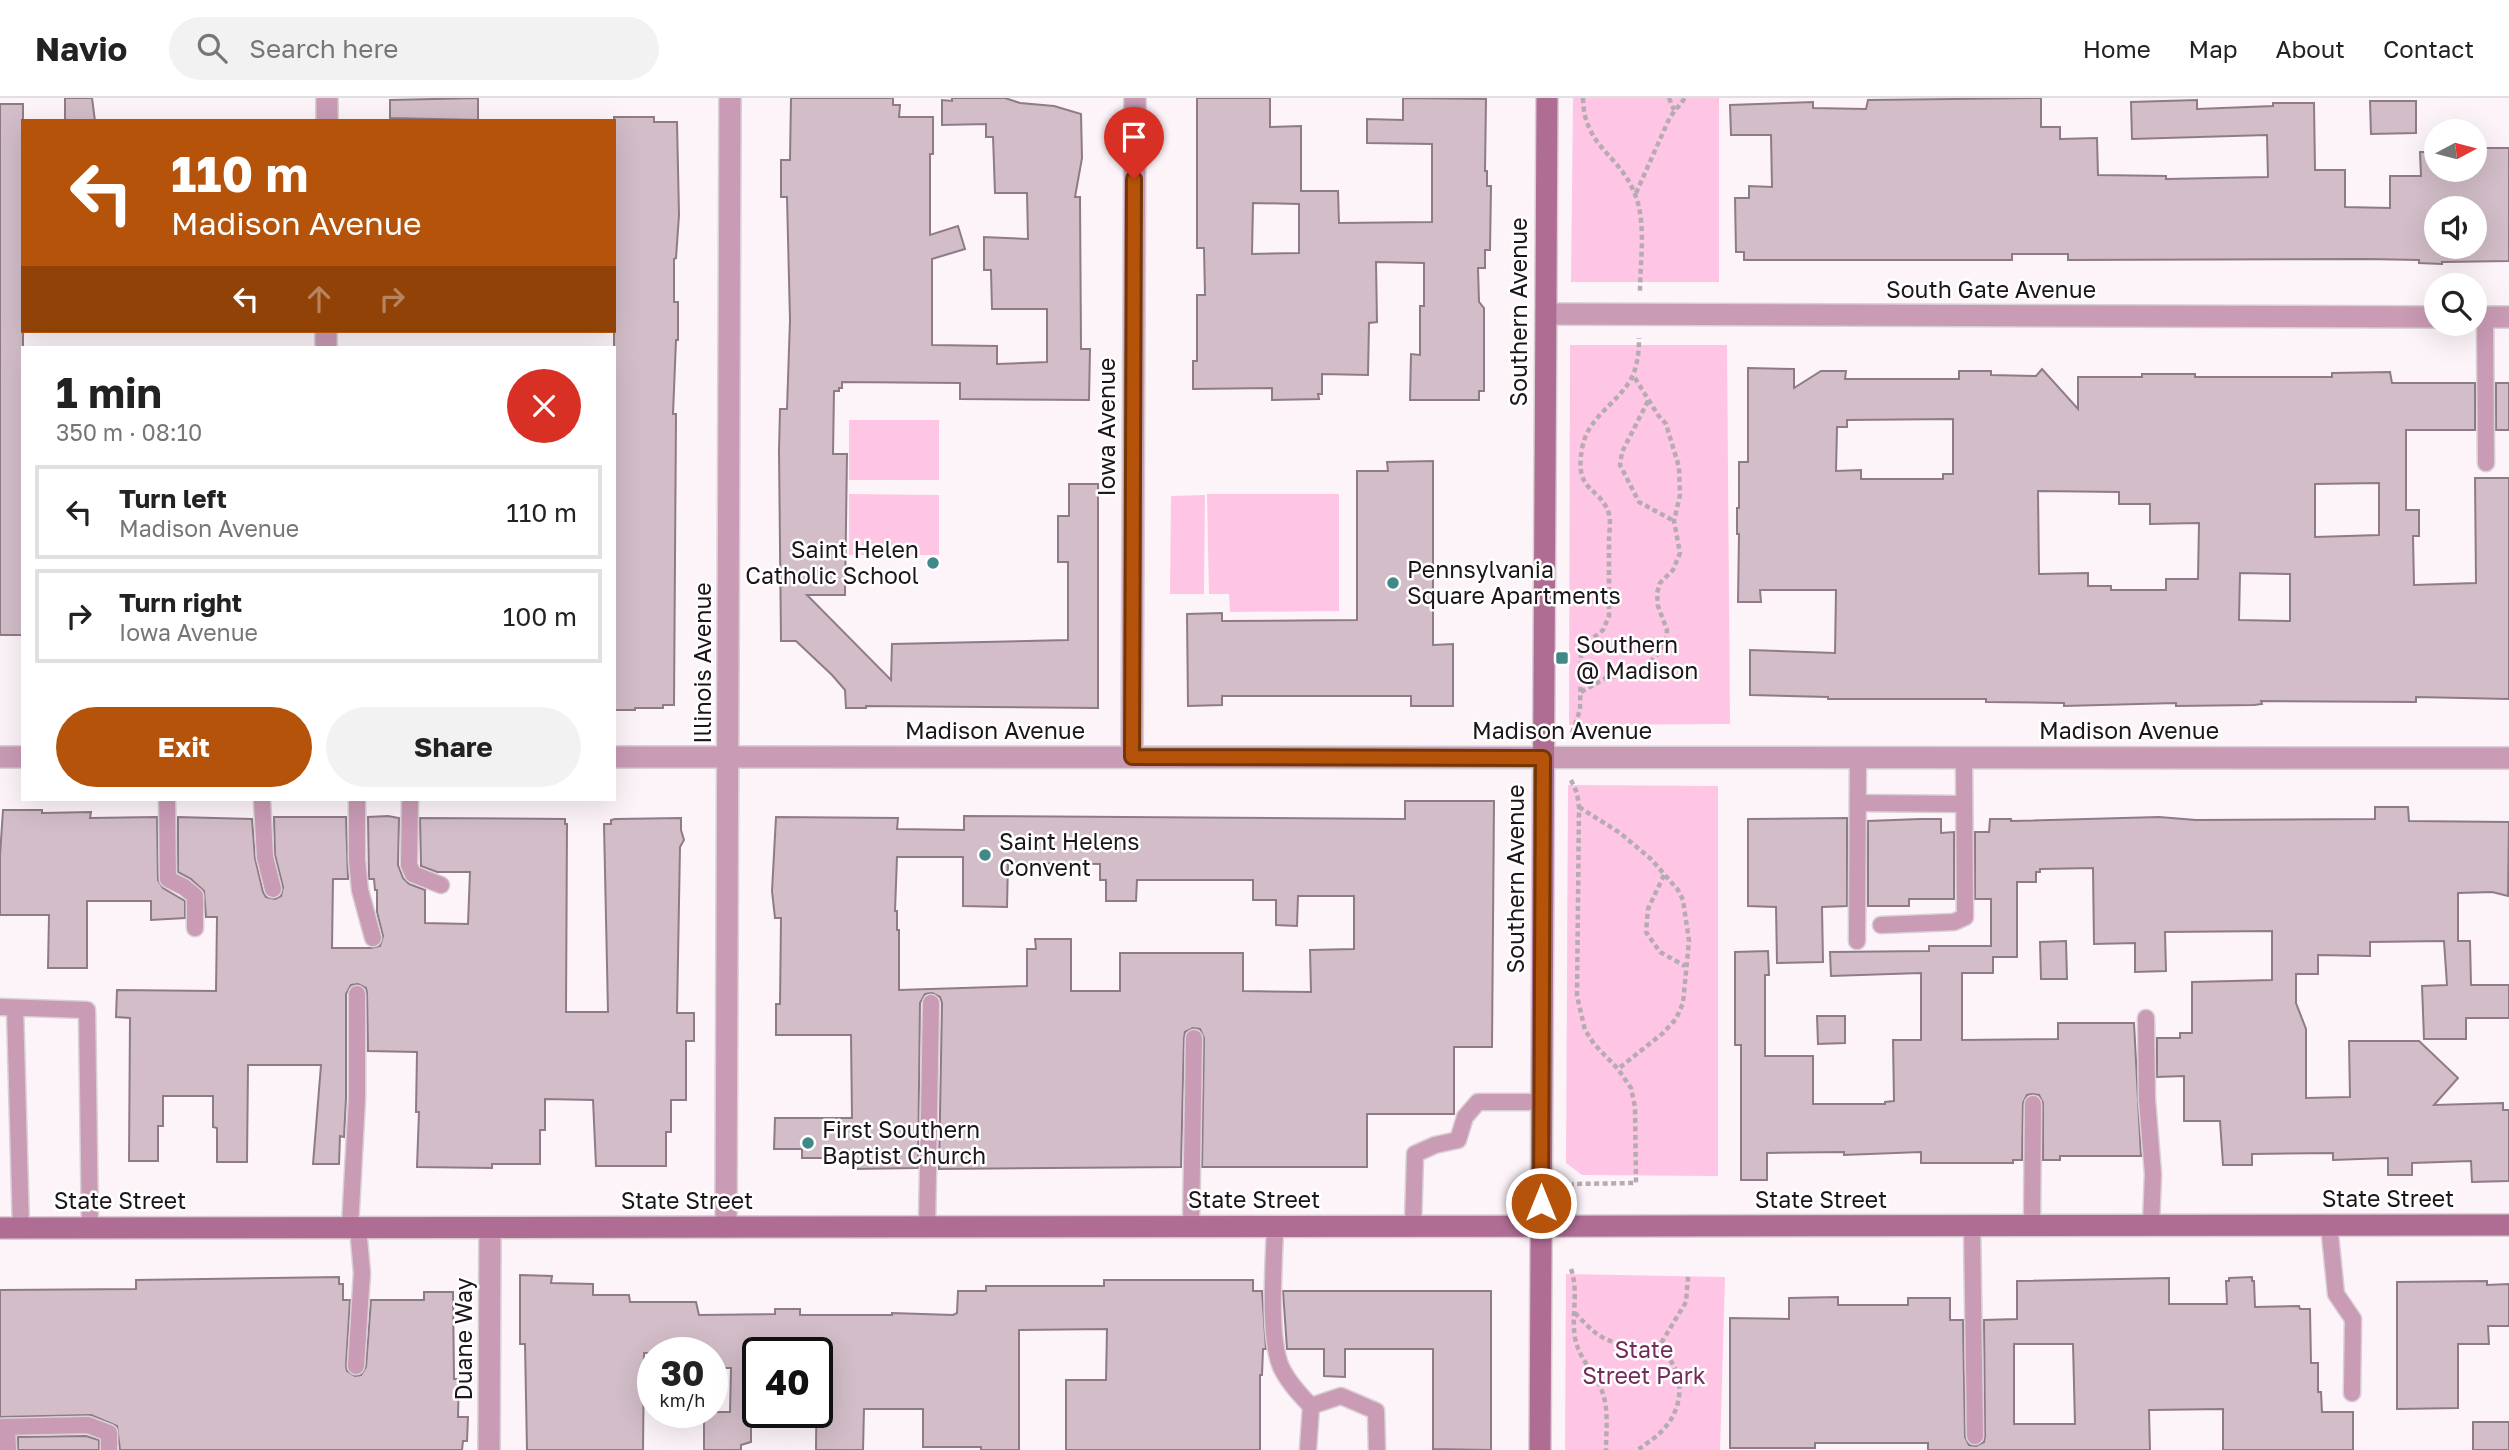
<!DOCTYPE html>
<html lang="en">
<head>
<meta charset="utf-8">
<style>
	body { margin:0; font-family:"Golos Text",sans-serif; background:#f2f2f2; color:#222; height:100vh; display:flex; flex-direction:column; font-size:26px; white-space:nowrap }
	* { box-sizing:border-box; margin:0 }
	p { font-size:23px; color:#767676 }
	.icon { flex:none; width:38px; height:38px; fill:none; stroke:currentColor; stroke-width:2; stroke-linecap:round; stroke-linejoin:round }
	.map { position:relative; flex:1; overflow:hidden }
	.drawer { position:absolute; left:21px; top:248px; width:595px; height:455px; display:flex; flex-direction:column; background:#fff; border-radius:0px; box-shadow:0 7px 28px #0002 }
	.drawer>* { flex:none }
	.banner { position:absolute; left:21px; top:21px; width:595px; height:214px; border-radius:0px; box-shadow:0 7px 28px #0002; background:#b45309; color:#fff; overflow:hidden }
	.needle { width:46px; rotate:83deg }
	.tools { position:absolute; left:2424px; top:21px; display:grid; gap:14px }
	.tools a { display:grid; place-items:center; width:63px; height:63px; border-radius:50%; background:#fff; box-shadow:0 7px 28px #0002; font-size:35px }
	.speed { position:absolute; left:637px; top:1239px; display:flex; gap:14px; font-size:35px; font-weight:700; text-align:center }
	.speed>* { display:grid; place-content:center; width:91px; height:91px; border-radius:50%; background:#fff; box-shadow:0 7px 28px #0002; line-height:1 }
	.speed small { font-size:18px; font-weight:400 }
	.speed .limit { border:4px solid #111; border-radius:10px; background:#fff; color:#111 }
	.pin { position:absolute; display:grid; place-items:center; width:60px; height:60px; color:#fff; margin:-72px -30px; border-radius:50% 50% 50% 0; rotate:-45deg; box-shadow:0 0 7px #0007 }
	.pin .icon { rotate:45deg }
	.me { position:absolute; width:77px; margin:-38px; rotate:0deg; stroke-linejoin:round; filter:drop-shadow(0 0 5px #0008) }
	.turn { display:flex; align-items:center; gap:24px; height:147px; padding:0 35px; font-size:32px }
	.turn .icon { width:91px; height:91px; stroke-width:2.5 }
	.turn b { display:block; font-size:49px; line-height:60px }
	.lanes { display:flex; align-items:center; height:66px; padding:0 35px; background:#0003; justify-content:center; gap:35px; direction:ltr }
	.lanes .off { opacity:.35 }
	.round { display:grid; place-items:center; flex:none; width:74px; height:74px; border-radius:37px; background:#f2f2f2 }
	.overview { display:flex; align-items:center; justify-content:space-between; height:119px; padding:0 35px }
	h1 { font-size:42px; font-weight:700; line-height:52px }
	.primary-button { display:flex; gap:14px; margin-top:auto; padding:14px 35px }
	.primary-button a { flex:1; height:80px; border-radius:42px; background:#b45309; color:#fff; font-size:28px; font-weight:700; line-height:80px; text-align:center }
	.primary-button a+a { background:#f2f2f2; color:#222 }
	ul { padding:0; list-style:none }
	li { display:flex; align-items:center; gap:21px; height:94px; margin:0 14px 10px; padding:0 21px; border:4px solid #e0e0e0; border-radius:0px }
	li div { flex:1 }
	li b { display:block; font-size:26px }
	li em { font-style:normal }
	header { display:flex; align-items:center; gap:42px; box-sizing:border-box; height:98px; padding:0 35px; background:#fff; border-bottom:2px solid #e0e0e0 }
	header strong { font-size:33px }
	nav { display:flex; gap:38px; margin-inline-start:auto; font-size:24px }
	.search { width:490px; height:63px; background:#f2f2f2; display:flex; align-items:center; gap:18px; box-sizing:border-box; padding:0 24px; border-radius:38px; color:#767676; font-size:26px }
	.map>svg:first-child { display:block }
	.green { fill:#fec5e5 }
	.building { fill:#d2bdc8; stroke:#8f7b86; stroke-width:2; fill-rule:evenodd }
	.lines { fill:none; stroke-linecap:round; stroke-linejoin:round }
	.lane-casing { stroke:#d9d0d5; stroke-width:19 }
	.street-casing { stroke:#d9d0d5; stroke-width:24 }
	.secondary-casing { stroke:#d9d0d5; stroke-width:24 }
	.path { stroke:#b5acb1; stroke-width:4.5; stroke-dasharray:5 3.5; stroke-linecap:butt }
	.lane { stroke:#c99bb5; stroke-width:16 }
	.street { stroke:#c99bb5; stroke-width:21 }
	.secondary { stroke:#b06d94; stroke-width:21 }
	.route-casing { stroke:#753606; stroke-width:18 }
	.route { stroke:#b45309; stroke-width:12 }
	.poi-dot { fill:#418989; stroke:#fff; stroke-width:2.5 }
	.labels { text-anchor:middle; stroke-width:5; stroke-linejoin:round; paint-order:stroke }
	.street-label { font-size:23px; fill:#1c1519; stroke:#fff }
	.poi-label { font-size:23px; fill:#1c1519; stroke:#fff; text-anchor:start }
	.park-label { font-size:23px; fill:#732b59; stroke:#fff }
</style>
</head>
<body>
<header>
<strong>Navio</strong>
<div class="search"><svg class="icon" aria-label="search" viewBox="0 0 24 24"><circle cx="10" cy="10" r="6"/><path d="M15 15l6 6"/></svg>Search here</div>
<nav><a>Home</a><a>Map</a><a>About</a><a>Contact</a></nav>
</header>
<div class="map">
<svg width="2509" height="1352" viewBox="0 0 2509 1352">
	<rect width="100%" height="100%" fill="#fdf4f9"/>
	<g class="green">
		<polygon points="1573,0 1719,0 1719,184 1571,184"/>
		<polygon points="1570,247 1727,247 1730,626 1569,627"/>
		<rect x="849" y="322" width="90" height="60"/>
		<polygon points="849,396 939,397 939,457 849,457"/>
		<polygon points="1207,396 1339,396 1339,513 1230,514 1229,496 1209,496"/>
		<polygon points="1205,397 1204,496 1170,496 1171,398"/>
		<polygon points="1568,687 1718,688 1718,1078 1582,1077 1566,1065"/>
		<polygon points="1566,1176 1725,1179 1720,1352 1565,1352"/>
	</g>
	<g class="building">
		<polygon points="65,0 92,0 95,23 65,23"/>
		<polygon points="478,0 478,22 390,20 390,2"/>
		<polygon points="791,0 893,0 893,7 900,7 899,19 933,19 933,56 930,56 930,137 958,128 965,151 932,161 932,247 997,248 997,266 1047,264 1047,211 992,211 991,172 984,172 984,139 1028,141 1027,95 995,95 993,39 986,39 986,26 942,27 942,2 952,3 952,0 1005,0 1020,5 1054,8 1081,16 1082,60 1075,99 1080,99 1081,251 1090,251 1089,302 960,301 960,285 842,284 842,290 839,290 839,293 834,293 833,356 847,356 845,497 807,497 891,582 892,546 1068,542 1068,464 1058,464 1058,418 1069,418 1069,386 1098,386 1098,610 866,608 866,610 846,610 845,592 832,577 796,543 781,543 779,353 780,311 787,311 790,222 787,99 781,99 781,62 790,62"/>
		<path d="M1197,0H1270V29L1301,28V93H1338L1339,125L1432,124V46L1367,45V21L1403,22V0L1486,1L1485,73H1487V88H1491L1490,152H1485V170H1478L1479,204L1484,210V293H1479V302H1410L1411,256L1420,257V208H1424V165L1376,164L1377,224L1369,225L1368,277L1322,276V296H1318L1319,301L1272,302V290L1193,291V263H1197V197H1205L1204,150H1197ZM1253,105L1299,106V155L1252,156Z"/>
		<path d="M2041,0V29H2060V41L2097,40L2098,77L2166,78V81L2268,79L2267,37L2132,41L2131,4L2197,2V11L2273,8V5H2314L2315,72H2345V109L2390,110V78H2421L2420,54H2436V72H2474V50H2509V163L2442,164V166L2419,165V162L2366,161L2068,162V156H2012V162H1744V154H1736L1735,100H1749V88L1772,89L1771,37H1731L1730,7L1813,4V10L1866,11L1868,2ZM2436,110H2474V149H2436Z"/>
		<polygon points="2370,3 2416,3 2416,35 2371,36"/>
		<rect x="0" y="6" width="23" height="531"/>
		<polygon points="614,19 654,19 654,24 677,24 679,117 676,160 674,161 674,204 678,204 678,242 676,242 673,316 676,316 674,607 663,607 663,610 635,610 635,612 614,612"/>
		<path d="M1748,270L1794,271V290L1821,273H1846L1845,281H1959V273H1991V277L2036,278L2042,271L2078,311V279H2142V276H2195V279H2332V275L2390,274L2392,285H2475V332H2406V412H2419V438H2413L2414,487L2476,485L2475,380H2509V601L2416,599V604L2261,603L2262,606L2254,607L2176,608V605L2064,608V605L1986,604V601H1828V599L1750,597V552L1835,555L1836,492H1760L1761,504H1738L1739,436H1737V410H1739V364H1748ZM1953,321V376H1943V381H1861V372L1836,373L1837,329H1847V322ZM2379,385V437L2315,439V386ZM2038,393L2119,394V406H2150V426L2199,425L2198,481H2166V492H2111V488H2088V475L2039,476ZM2240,475L2290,476V523L2239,522Z"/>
		<rect x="2496" y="285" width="13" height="47"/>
		<polygon points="1433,363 1433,547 1453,546 1453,608 1411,608 1411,598 1222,598 1222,607 1188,608 1187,516 1222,515 1222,523 1357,522 1357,373 1388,373 1387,364"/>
		<path d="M1405,703H1494L1492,949H1454V1016H1367V1069H1202L1204,940L1200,931L1193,930L1185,934L1184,940L1181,1069L939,1071L942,905L940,899L932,895L925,896L920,905L918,1070L852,1071V1060H802V1051H774L775,1020H852L851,937H776V906H780L781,820H775L772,793L776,719L898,720L897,731L964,732V718L1405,721ZM897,759H963V808L1007,809L1008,765L1100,766V782H1106V803H1136L1137,782H1253V802H1276V827L1297,828L1298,798H1354V851L1310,852L1311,894L1243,893V855H1120V893H1071V841H1035L1036,851H1027V888L899,892V832H897V813H895Z"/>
		<polygon points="2375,709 2408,709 2409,723 2509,724 2508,798 2492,794 2458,795 2458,843 2470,843 2471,887 2509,887 2509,920 2466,920 2466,941 2424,941 2422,888 2447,887 2444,843 2370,844 2370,858 2318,857 2318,876 2296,876 2296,905 2306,931 2306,1000 2350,999 2349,943 2419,943 2458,980 2434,1007 2503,1005 2503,1012 2509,1012 2509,1083 2472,1084 2471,1063 2412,1065 2412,1077 2388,1077 2388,1060 2333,1062 2333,1055 2252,1056 2252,1067 2223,1067 2220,1023 2184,1023 2184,978 2157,979 2157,940 2180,940 2180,935 2192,935 2192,884 2272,882 2272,833 2165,834 2166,873 2135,874 2135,845 2094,846 2093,770 2040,771 2040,774 2036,774 2036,784 2017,784 2017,859 1993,859 1993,875 1962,875 1962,942 2058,941 2058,925 2134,925 2141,1058 2060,1058 2060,1062 2043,1062 2043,1005 2039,997 2032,996 2027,997 2023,1005 2022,1062 2013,1062 2013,1065 1921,1065 1921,1054 1844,1057 1844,1054 1767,1055 1767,1082 1741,1082 1741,947 1735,947 1735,854 1768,853 1769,877 1765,877 1765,958 1813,958 1813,1006 1885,1006 1885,1004 1894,1003 1893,942 1921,942 1921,875 1831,878 1830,854 1929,853 1929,848 1991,848 1991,801 1975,801 1975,734 1989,734 1990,721 2011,721 2011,723 2159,719 2196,722 2375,721"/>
		<polygon points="3,712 42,712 42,715 91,714 90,720 157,719 158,782 163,790 185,803 185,820 151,822 151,803 87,803 87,870 48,870 49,817 0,817 0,757"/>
		<polygon points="388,718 399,720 398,767 403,780 409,786 425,792 425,825 468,826 470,774 437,774 421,768 420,720 565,721 565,726 567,726 566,914 608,914 604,726 611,726 611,722 615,721 681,720 681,732 684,742 680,749 677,915 694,915 694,943 686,943 686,1002 671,1002 671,1034 666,1034 666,1068 596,1068 593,1002 545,1001 545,1032 540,1032 540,1066 492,1066 492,1070 417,1069 419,1014 416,1014 417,954 368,953 367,895 366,890 358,886 351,887 346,896 346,1000 344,1039 340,1038 339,1066 313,1066 321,967 248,967 247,1064 217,1064 217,1030 213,1029 213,998 163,998 163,1028 158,1028 158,1063 129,1063 130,920 116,919 117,892 216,893 217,819 206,819 204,793 191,781 178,774 178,719 252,721 255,760 263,794 266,799 275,801 281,798 283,789 275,757 274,719 346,719 348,781 333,781 332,850 371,850 380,848 383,838 377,814 377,792 375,792 374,781 369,781 368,719"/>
		<polygon points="1847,720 1847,808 1822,809 1823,864 1777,865 1776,809 1748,808 1748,721"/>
		<polygon points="1920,721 1941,721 1941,735 1954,734 1954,801 1909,801 1909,808 1868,808 1868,723"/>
		<polygon points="2066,843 2067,881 2041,881 2040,844"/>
		<polygon points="1817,918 1845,918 1845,945 1818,946"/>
		<polygon points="520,1177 552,1178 551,1185 593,1186 593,1197 629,1197 630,1204 696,1204 699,1217 775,1216 775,1211 800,1211 800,1217 892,1217 892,1215 953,1217 957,1215 958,1193 986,1193 986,1188 1104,1188 1104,1182 1253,1182 1253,1193 1262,1193 1266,1251 1263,1251 1262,1277 1260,1277 1260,1352 1066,1352 1066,1282 1106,1282 1107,1231 1019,1232 1019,1352 981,1352 981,1349 923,1349 923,1311 864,1311 863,1352 816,1352 817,1255 755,1255 753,1329 751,1329 751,1344 741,1347 741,1352 704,1352 704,1314 730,1314 731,1270 712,1270 712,1255 644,1255 643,1352 527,1352 525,1246 520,1246"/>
		<polygon points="339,1179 339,1186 343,1186 343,1202 350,1202 346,1268 347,1273 355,1278 361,1277 366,1269 371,1202 424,1202 424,1194 453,1194 454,1281 459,1281 458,1319 468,1319 467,1343 463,1343 462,1352 120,1352 117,1328 91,1317 0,1319 0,1192 136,1191 136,1182"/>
		<path d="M2252,1179V1183H2254L2255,1209L2299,1208L2300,1211H2310L2311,1265H2318V1294H2321L2322,1314H2353V1352H2223V1311L2149,1312L2150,1352H1928V1345H1815V1350H1730V1220L1789,1221V1200L1838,1199V1207H1908V1200H1950V1222H1963L1965,1339L1969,1347L1976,1348L1984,1344L1985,1338L1984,1222L2017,1221V1183L2169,1180V1206H2227L2226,1183H2229V1180ZM2014,1246H2073L2075,1326H2014Z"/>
		<polygon points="2487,1183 2487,1187 2509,1186 2509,1228 2488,1228 2489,1246 2458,1246 2458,1310 2397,1311 2397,1184"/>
		<polygon points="1283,1193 1491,1193 1491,1352 1433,1351 1433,1251 1345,1251 1345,1279 1324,1278 1324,1251 1287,1251"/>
		<rect x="2473" y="1324" width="36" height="28"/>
		<polygon points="86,1338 99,1342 99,1352 18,1352 18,1339"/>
	</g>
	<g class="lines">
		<defs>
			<g id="lane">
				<polyline points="2485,219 2486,365"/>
				<polyline points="167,702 168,781 184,789 195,798 195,830"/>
				<polyline points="262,702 265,759 273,791"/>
				<polyline points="357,702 357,762 360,792 373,840"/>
				<polyline points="410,702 409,767 413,776 441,787"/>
				<polyline points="1858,705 1964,706"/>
				<polyline points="1881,827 1954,824 1965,819 1964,660"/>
				<polyline points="1857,843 1858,659"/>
				<polyline points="0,909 87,912 90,1130"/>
				<polyline points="15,910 21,1130"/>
				<polyline points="2146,920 2147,1002 2153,1076 2151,1127"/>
				<polyline points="1972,1127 1975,1338"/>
				<polyline points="2032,1127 2033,1006"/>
				<polyline points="2329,1127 2336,1196 2353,1221 2352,1295"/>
				<polyline points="1191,1128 1194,940"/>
				<polyline points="1413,1128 1415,1056 1435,1047 1458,1042 1465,1019 1478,1004 1541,1004"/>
				<polyline points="350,1129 357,1000 357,896"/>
				<polyline points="927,1129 931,905"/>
				<path d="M1275,1129C1274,1164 1268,1239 1281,1269C1288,1284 1300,1297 1311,1308"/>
				<polyline points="356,1268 362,1175 358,1130"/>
				<polyline points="0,1329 88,1327 109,1335 109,1352"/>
				<polyline points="7,1329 8,1352"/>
				<polyline points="1308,1352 1311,1308 1341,1298 1376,1313 1377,1352"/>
			</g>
			<g id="street">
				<polyline points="327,23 327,0"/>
				<polyline points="1546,216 2436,219"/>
				<polyline points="2474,219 2509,219"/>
				<polyline points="326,250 326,233"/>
				<polyline points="0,659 23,659"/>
				<polyline points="614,659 2509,660"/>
				<polyline points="1132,659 1135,0"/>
				<polyline points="726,1129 730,0"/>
				<polyline points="489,1352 490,1130"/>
			</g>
			<g id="secondary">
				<polyline points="0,1130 2509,1127"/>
				<polyline points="1540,1352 1547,0"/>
			</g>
		</defs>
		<use href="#lane" class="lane-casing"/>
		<use href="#street" class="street-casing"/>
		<use href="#secondary" class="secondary-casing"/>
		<g class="path">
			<path d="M1583,0C1584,49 1618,55 1634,94C1647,123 1640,162 1640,193"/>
			<polyline points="1669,0 1674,12"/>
			<polyline points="1636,95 1670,19 1685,0"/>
			<polyline points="1648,303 1622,354 1620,367 1639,404 1674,423"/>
			<polyline points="1581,594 1606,580 1635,574 1648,566 1660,554 1666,540 1667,532 1658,508 1657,495 1660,485 1673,472 1680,455 1674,423 1680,397 1679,369 1666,326 1658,317 1633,277"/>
			<path d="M1572,635L1580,612L1581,554L1588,544L1603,532L1609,518C1609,493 1609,468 1609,443C1609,435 1611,424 1609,416C1600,387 1574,396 1582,351C1587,318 1620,305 1633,277C1638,265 1639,252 1639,240"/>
			<polyline points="1571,682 1577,695 1579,709 1577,898 1585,932 1594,946 1618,971 1631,990 1635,1009 1636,1085 1572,1086"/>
			<polyline points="1579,709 1620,735 1651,761 1678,792 1683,802 1689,843 1683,905 1676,921 1663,935 1618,971"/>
			<polyline points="1664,777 1648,811 1646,834 1660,854 1685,868"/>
			<path d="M1571,1171C1579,1193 1571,1218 1575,1240C1580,1264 1595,1273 1602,1293C1609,1311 1606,1333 1606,1352"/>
			<path d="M1575,1215C1586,1226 1597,1240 1614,1244C1628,1247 1644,1245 1657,1251C1685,1266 1685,1305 1667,1327C1660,1337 1648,1344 1638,1352"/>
			<polyline points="1657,1252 1686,1204 1688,1179"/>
		</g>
		<use href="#lane" class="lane"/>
		<use href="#street" class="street"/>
		<use href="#secondary" class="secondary"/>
	</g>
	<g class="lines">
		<defs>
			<polyline id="route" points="1134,81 1132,659 1543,660 1541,1105"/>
		</defs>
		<use href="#route" class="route-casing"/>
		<use href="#route" class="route"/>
	</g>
	<g class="poi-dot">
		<circle cx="933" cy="465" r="7"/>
		<circle cx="1393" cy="485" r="7"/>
		<rect x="1555" y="553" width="14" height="14" rx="3.5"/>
		<circle cx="985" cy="757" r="7"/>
		<circle cx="808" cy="1045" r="7"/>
	</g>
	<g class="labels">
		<g class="street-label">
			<text x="1991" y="200">South Gate Avenue</text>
			<text transform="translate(1519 214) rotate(-90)" y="8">Southern Avenue</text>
			<text transform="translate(1107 329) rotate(-90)" y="8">Iowa Avenue</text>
			<text transform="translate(703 565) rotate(-90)" y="8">Illinois Avenue</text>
			<text x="995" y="641">Madison Avenue</text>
			<text x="1562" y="641">Madison Avenue</text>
			<text x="2129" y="641">Madison Avenue</text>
			<text transform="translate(1516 781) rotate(-90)" y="8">Southern Avenue</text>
			<text x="2388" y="1109">State Street</text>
			<text x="1254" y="1110">State Street</text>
			<text x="1821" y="1110">State Street</text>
			<text x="120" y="1111">State Street</text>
			<text x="687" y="1111">State Street</text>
			<text transform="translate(464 1241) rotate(-90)" y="8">Duane Way</text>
		</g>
		<g class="poi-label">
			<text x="919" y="460" text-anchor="end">Saint Helen<tspan x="919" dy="26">Catholic School</tspan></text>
			<text x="1407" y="480">Pennsylvania<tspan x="1407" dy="26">Square Apartments</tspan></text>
			<text x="1576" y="555">Southern<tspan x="1576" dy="26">@ Madison</tspan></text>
			<text x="999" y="752">Saint Helens<tspan x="999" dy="26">Convent</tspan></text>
			<text x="822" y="1040">First Southern<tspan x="822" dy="26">Baptist Church</tspan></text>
		</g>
		<g class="park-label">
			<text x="1644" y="1260">State<tspan x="1644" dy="26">Street Park</tspan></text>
		</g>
	</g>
</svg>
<div class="tools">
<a><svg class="needle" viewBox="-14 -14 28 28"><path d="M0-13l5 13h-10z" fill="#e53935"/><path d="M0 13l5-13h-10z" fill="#767676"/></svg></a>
<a><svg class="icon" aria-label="sound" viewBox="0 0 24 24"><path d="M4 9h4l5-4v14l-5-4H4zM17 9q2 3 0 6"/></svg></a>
<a><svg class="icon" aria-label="search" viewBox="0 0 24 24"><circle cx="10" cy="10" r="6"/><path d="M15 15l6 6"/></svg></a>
</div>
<div class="speed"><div>30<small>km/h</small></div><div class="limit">40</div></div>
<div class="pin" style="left:1134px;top:81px;background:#d93025"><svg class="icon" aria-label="arrive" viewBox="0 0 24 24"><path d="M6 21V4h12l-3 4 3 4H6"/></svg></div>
<svg class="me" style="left:1541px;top:1105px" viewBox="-20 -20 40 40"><circle r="17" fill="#b45309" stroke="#fff" stroke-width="3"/><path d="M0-11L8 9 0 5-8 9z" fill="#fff"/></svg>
<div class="banner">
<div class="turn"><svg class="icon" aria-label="left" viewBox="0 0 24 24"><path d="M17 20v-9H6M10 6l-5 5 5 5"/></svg><div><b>110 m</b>Madison Avenue</div></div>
<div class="lanes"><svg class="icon" aria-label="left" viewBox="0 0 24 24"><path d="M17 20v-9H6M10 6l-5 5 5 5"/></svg><svg class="icon off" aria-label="ahead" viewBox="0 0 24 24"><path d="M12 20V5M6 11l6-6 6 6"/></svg><svg class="icon off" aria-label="right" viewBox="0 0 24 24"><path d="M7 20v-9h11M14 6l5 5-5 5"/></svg></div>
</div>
<section class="drawer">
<div class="overview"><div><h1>1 min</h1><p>350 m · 08:10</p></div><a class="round" style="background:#d93025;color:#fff"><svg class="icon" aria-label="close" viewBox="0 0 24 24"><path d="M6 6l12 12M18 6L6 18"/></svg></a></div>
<ul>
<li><svg class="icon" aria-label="left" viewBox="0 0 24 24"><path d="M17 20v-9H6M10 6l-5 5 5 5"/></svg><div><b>Turn left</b><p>Madison Avenue</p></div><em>110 m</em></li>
<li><svg class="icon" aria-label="right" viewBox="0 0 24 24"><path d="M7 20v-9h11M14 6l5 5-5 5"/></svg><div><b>Turn right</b><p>Iowa Avenue</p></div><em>100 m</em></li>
</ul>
<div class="primary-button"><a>Exit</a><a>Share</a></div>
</section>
</div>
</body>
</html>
